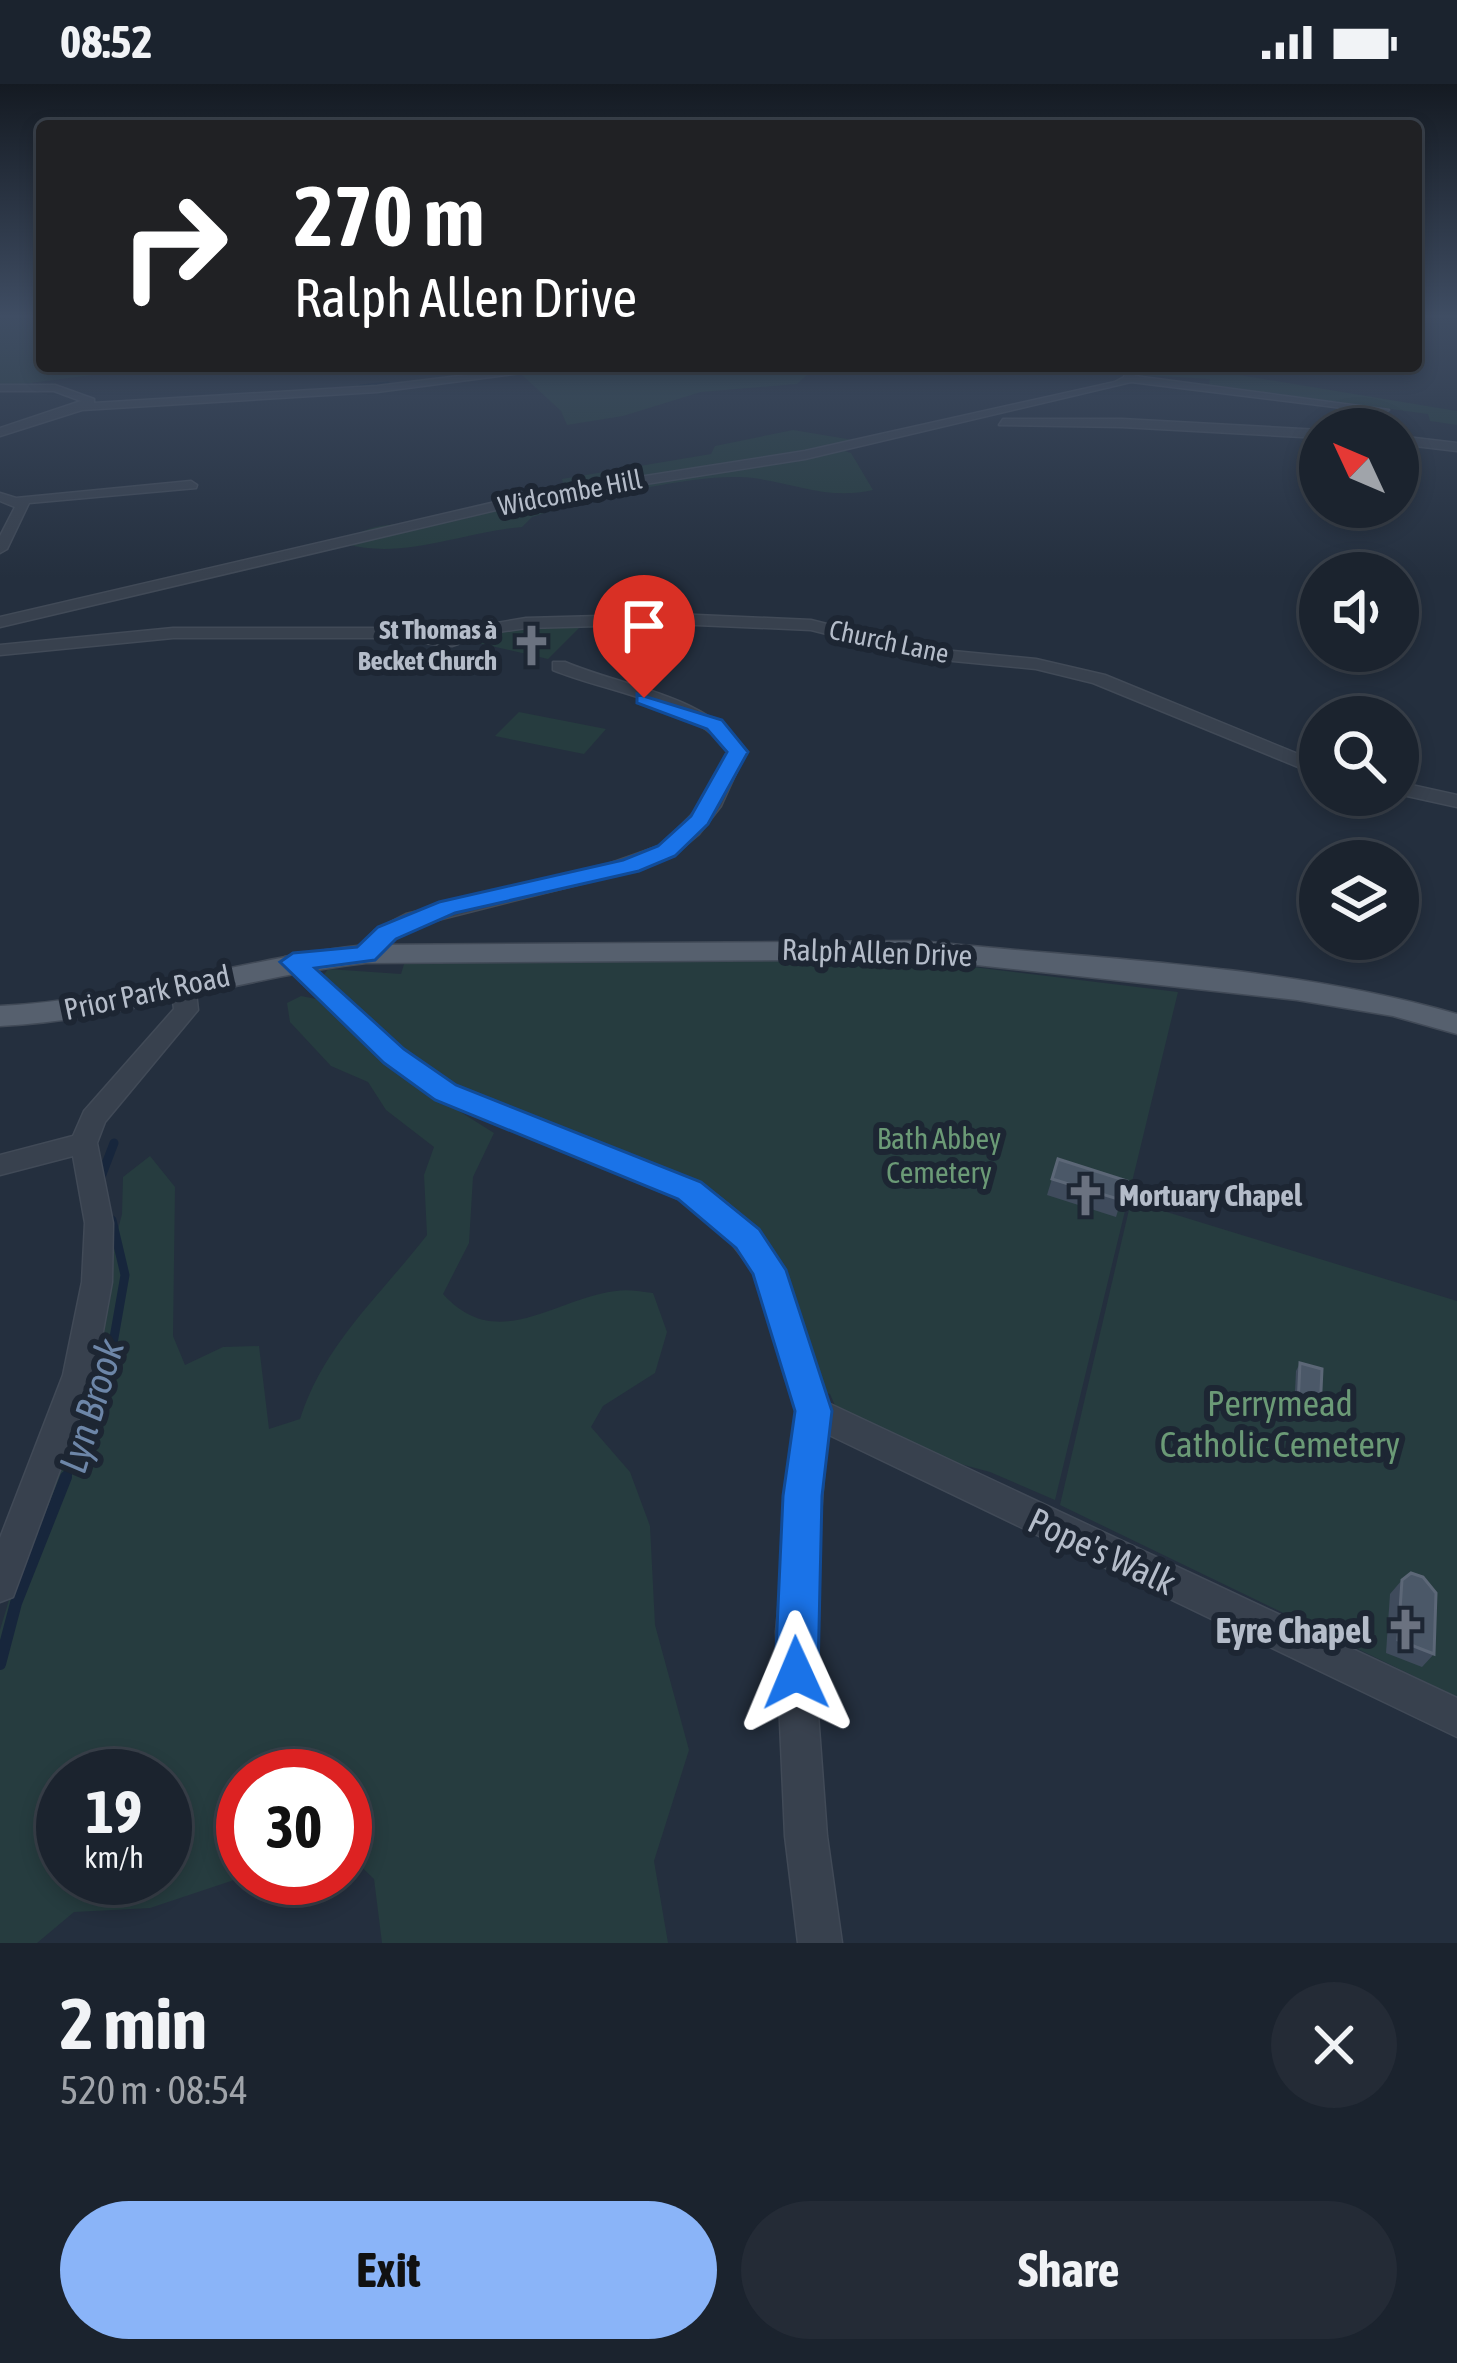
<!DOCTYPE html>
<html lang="en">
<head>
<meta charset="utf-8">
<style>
	body { margin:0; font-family:"Asap Condensed",sans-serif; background:#242b36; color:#f1f3f6; height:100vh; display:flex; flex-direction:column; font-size:45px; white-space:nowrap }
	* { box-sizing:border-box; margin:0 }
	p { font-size:39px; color:#a0a4aa }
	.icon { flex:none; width:66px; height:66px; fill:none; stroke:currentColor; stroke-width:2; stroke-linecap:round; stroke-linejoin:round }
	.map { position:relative; height:1859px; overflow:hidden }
	.details { display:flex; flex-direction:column; background:#1b232e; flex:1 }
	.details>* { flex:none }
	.guide { position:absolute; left:36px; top:36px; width:1386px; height:252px; border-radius:12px; box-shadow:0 6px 18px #0003,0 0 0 3px #39404a; background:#202124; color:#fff; overflow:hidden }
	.needle { width:78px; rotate:314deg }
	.controls { position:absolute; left:1299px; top:324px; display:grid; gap:24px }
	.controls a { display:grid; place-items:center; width:120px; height:120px; border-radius:50%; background:#1b232e; box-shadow:0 6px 18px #0003,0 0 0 3px #39404a; font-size:60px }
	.speed { position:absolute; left:36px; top:1665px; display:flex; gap:24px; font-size:60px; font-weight:700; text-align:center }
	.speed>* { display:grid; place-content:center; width:156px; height:156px; border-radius:50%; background:#1b232e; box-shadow:0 6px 18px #0003,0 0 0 3px #39404a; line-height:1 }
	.speed small { font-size:30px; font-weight:400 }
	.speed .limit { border:18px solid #d22; background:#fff; color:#111 }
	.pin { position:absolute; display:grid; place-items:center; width:102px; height:102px; color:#fff; margin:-123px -51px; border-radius:50% 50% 50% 0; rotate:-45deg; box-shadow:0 0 12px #0007 }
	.pin .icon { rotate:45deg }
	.me { position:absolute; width:132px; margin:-66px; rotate:359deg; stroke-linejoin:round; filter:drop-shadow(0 0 9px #0008) }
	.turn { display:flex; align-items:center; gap:42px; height:252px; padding:0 60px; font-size:54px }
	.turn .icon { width:156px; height:156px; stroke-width:2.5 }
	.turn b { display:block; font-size:84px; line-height:102px }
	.round { display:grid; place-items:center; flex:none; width:126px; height:126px; border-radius:63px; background:#242b36 }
	.overview { display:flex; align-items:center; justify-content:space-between; height:204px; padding:0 60px }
	h1 { font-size:72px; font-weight:700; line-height:90px }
	.button { display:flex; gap:24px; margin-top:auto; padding:24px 60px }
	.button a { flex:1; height:138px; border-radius:72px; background:#8ab4f8; color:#111; font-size:48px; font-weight:700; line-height:138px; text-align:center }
	.button a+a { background:#242b36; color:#f1f3f6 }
	.status { display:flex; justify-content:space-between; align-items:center; height:84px; padding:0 60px; background:#1b232e; direction:ltr }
	.status svg { height:33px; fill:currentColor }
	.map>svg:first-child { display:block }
	.green { fill:#263c3f; fill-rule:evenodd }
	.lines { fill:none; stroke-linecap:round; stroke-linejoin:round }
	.stream-far2 { stroke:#17263c; stroke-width:3 }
	.stream-far1 { stroke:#17263c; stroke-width:9 }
	.stream { stroke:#17263c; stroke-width:12 }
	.minor-casing { stroke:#414a57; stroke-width:3 }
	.major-casing { stroke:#414a57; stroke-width:3 }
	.minor { fill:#38414e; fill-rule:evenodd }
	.major { fill:#56606e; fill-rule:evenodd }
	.wall { fill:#3f4b5c }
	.building { fill:#4b5868; stroke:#5c6777; stroke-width:3 }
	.route { fill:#1a73e8; stroke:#114b97; stroke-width:3 }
	.labels { text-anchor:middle; stroke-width:12; stroke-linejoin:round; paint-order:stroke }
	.far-street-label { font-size:27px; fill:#b4bcc9; stroke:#1d2633 }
	.far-poi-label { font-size:27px; font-weight:bold; fill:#b4bcc9; stroke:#1d2633; text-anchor:end }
	.street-label { font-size:30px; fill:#b4bcc9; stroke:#1d2633 }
	.park-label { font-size:30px; fill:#6b9a76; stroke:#1d2633 }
	.poi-label { font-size:30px; font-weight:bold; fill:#b4bcc9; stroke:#1d2633; text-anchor:start }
	.near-park-label { font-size:36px; fill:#6b9a76; stroke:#1d2633 }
	.near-street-label { font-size:36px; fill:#b4bcc9; stroke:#1d2633 }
	.near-poi-label { font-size:36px; font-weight:bold; fill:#b4bcc9; stroke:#1d2633; text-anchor:end }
	.near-water-label { font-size:39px; font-style:italic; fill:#6d86a8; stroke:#1d2633 }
</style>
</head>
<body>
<div class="status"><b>08:52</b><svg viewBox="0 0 49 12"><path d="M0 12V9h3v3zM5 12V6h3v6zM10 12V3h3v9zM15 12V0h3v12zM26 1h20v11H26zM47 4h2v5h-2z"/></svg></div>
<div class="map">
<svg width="1457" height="1859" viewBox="0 0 1457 1859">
	<rect width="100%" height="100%" fill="#242f3e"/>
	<g class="green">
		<polygon points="0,234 42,234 42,282 160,282 0,303"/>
		<polygon points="580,282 817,282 797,300 701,308 623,332 567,341 561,327 522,291"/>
		<polygon points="1142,282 1246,282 1227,289 1457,327 1457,341 1430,337 1428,330 1209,301 1210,295 1142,291"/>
		<path d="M793,346L853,356L834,363L851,369L873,406C829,416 797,400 753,394C702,387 582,416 532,433L522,443C464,448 403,476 346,460C371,430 421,445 455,437C492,428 529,417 565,407L562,395L711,370L715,362Z"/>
		<polygon points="583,540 548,575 478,559 492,546"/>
		<polygon points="519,628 606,645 584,670 495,652"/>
		<path d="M891,873L1178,908L1055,1416L990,1388L908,1366L879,1342L836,1324L830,1310L814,1306C806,1263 800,1222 779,1183C724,1077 558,1055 459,1001C407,973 366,931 323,892L328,885L401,890L405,877Z"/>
		<path d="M301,912L316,915L416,1000L494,1049L473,1093L469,1159L443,1210C497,1270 553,1215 616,1207C628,1205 642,1208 653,1209L667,1248L655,1289L603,1322L591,1343L630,1388L650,1442L655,1541L689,1666L654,1777L668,1859H382L374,1795L345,1767V1692H243V1793L150,1824L74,1828L37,1859H0V1546L107,1188L122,1130L123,1093L150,1072L175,1103L173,1252L185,1281L223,1263L259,1262L269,1345L300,1335C324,1260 380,1212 427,1151L424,1091L434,1063L386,1026L368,998L331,982L290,938L287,919ZM63,1692H165V1794H63Z"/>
		<polygon points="1131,1117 1457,1217 1457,1613 1060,1421"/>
	</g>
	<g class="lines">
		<polyline class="stream-far2" points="360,302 388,299"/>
		<g class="stream-far1">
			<polyline points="101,1093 114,1059"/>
			<polyline points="65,1396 108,1288 125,1191 112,1136"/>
		</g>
		<polyline class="stream" points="0,1580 16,1519 66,1393"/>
		<defs>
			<g id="minor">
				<polygon points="542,282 574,282 377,308 82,326 0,352 0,344 81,317 54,307 0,307 0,301 55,301 94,315 94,319 377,302"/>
				<polygon points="1127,282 1137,282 1135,292 1389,326 1383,329 1131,298 805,375 530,418 0,543 0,533 530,410 805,367 1115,298 1124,293"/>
				<polygon points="1003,335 1122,335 1320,346 1320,354 1122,343 999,341"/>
				<polygon points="1398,352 1457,359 1457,367 1398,360"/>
				<polygon points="191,397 197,401 196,404 29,419 7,465 0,469 0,452 15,423 0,417 0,409 16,414"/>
				<polygon points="674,530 811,536 922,564 1036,575 1105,591 1320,679 1320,692 1093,599 1036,585 922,574 811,546 674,540 526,544 458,554 458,560 452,562 374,554 173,554 0,571 0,561 173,544 374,544 432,550 526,534"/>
				<path d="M553,578H565C626,604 705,610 746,667L721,722L699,750L676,769L608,793L422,840L390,856L374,875H358L355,870L375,846L406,830L597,784L662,761L702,720L728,667C689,616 609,609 553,586Z"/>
				<polygon points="1398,698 1457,711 1457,723 1398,710"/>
				<path d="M293,871L301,873L403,966L455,1002L699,1099C789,1156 796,1223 826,1318L1457,1614V1653L827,1350L812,1548L827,1752L842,1859H798L785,1752L776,1548L797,1327L756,1191L715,1138L679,1115L437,1014L385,978L285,883L282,878L285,873Z"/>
				<polygon points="183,892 195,900 198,926 105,1038 97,1059 113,1139 112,1198 95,1291 13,1513 0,1518 0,1454 63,1291 82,1198 85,1139 73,1072 0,1091 0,1071 73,1052 84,1027 174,925 171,900"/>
			</g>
			<path id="major" d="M921,857C1099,876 1285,880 1457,930V950L1393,932L1297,916L921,875L366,879C242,893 124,936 0,942V922C124,916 243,874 366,861Z"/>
		</defs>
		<use href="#minor" class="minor-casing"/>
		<use href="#major" class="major-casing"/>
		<use href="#minor" class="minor"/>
		<use href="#major" class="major"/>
	</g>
	<g class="wall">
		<polygon points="1058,1075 1127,1097 1116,1133 1047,1111"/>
		<polygon points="1300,1279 1320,1327 1316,1335 1294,1328 1296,1287"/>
		<polygon points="1402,1496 1434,1570 1422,1583 1386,1569 1390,1510"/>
	</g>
	<g class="building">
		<polygon points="1058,1075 1127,1097 1121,1116 1052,1095"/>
		<polygon points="1300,1279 1322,1285 1320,1327 1298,1321"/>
		<polygon points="1411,1489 1423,1493 1436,1509 1434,1570 1398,1556 1402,1496"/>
	</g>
	<linearGradient id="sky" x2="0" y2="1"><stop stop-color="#141a22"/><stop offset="0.47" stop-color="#3f4d63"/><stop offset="1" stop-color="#3f4d63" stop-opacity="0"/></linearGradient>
	<rect width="1457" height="494" fill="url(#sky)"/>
	<polygon class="route" points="637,610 722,636 748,668 708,740 675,772 639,787 455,829 396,855 375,876 315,884 404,965 456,1001 701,1098 759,1145 786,1186 832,1327 822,1412 818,1589 811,1604 796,1611 781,1604 775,1589 783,1412 795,1327 753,1190 736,1164 678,1115 435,1016 384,979 280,878 293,869 357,863 378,843 439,818 623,776 658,762 691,732 727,668 707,645 637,619"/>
	<defs>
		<symbol id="church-bare" viewBox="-9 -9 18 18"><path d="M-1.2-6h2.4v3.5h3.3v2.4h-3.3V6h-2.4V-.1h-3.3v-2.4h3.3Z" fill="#6b7280" stroke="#1d2633" stroke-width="2.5" paint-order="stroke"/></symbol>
	</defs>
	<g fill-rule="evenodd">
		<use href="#church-bare" x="502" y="532" width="59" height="59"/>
		<use href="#church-bare" x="1056" y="1082" width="59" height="59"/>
		<use href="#church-bare" x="1376" y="1516" width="59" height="59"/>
	</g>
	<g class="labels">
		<g class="far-street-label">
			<text transform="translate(570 409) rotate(-11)" y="9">Widcombe Hill</text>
			<text transform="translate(889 558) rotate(12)" y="9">Church Lane</text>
		</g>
		<g class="far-poi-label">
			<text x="497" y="555">St Thomas à<tspan x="497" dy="31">Becket Church</tspan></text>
		</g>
		<g class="street-label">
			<text transform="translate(877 869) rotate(2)" y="10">Ralph Allen Drive</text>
			<text transform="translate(147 909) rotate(-12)" y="10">Prior Park Road</text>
		</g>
		<g class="park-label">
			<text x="939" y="1065">Bath Abbey<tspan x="939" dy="34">Cemetery</tspan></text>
		</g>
		<g class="poi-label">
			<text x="1119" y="1122">Mortuary Chapel</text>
		</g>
		<g class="near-park-label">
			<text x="1280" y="1332">Perrymead<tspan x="1280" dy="41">Catholic Cemetery</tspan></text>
		</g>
		<g class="near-street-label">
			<text transform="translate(1102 1467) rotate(25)" y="13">Pope's Walk</text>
		</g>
		<g class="near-poi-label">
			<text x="1371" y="1559">Eyre Chapel</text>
		</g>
		<g class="near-water-label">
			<text transform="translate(91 1322) rotate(-73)" y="14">Lyn Brook</text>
		</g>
	</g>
</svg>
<div class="controls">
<a><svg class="needle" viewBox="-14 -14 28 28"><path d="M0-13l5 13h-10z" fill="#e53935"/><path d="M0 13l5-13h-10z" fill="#a0a4aa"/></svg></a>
<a><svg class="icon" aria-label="sound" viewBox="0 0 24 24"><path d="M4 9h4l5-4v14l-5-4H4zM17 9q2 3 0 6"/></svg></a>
<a><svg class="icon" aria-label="search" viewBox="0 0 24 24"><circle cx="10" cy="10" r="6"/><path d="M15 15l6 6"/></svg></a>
<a><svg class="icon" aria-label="layers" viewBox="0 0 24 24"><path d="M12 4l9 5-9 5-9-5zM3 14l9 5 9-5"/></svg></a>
</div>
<div class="speed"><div>19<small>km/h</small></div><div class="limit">30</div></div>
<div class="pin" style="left:644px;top:614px;background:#d93025"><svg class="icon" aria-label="arrive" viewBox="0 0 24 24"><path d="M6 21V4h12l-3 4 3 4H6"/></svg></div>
<svg class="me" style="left:796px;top:1589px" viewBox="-20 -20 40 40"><path d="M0-17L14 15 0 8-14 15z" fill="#1a73e8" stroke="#fff" stroke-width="4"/></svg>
<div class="guide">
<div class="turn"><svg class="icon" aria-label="right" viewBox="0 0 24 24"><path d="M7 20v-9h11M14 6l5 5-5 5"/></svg><div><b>270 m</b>Ralph Allen Drive</div></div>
</div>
</div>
<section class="details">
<div class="overview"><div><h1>2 min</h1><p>520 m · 08:54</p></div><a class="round"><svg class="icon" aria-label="close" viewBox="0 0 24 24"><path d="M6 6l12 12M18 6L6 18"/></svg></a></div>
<div class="button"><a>Exit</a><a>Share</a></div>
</section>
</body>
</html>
